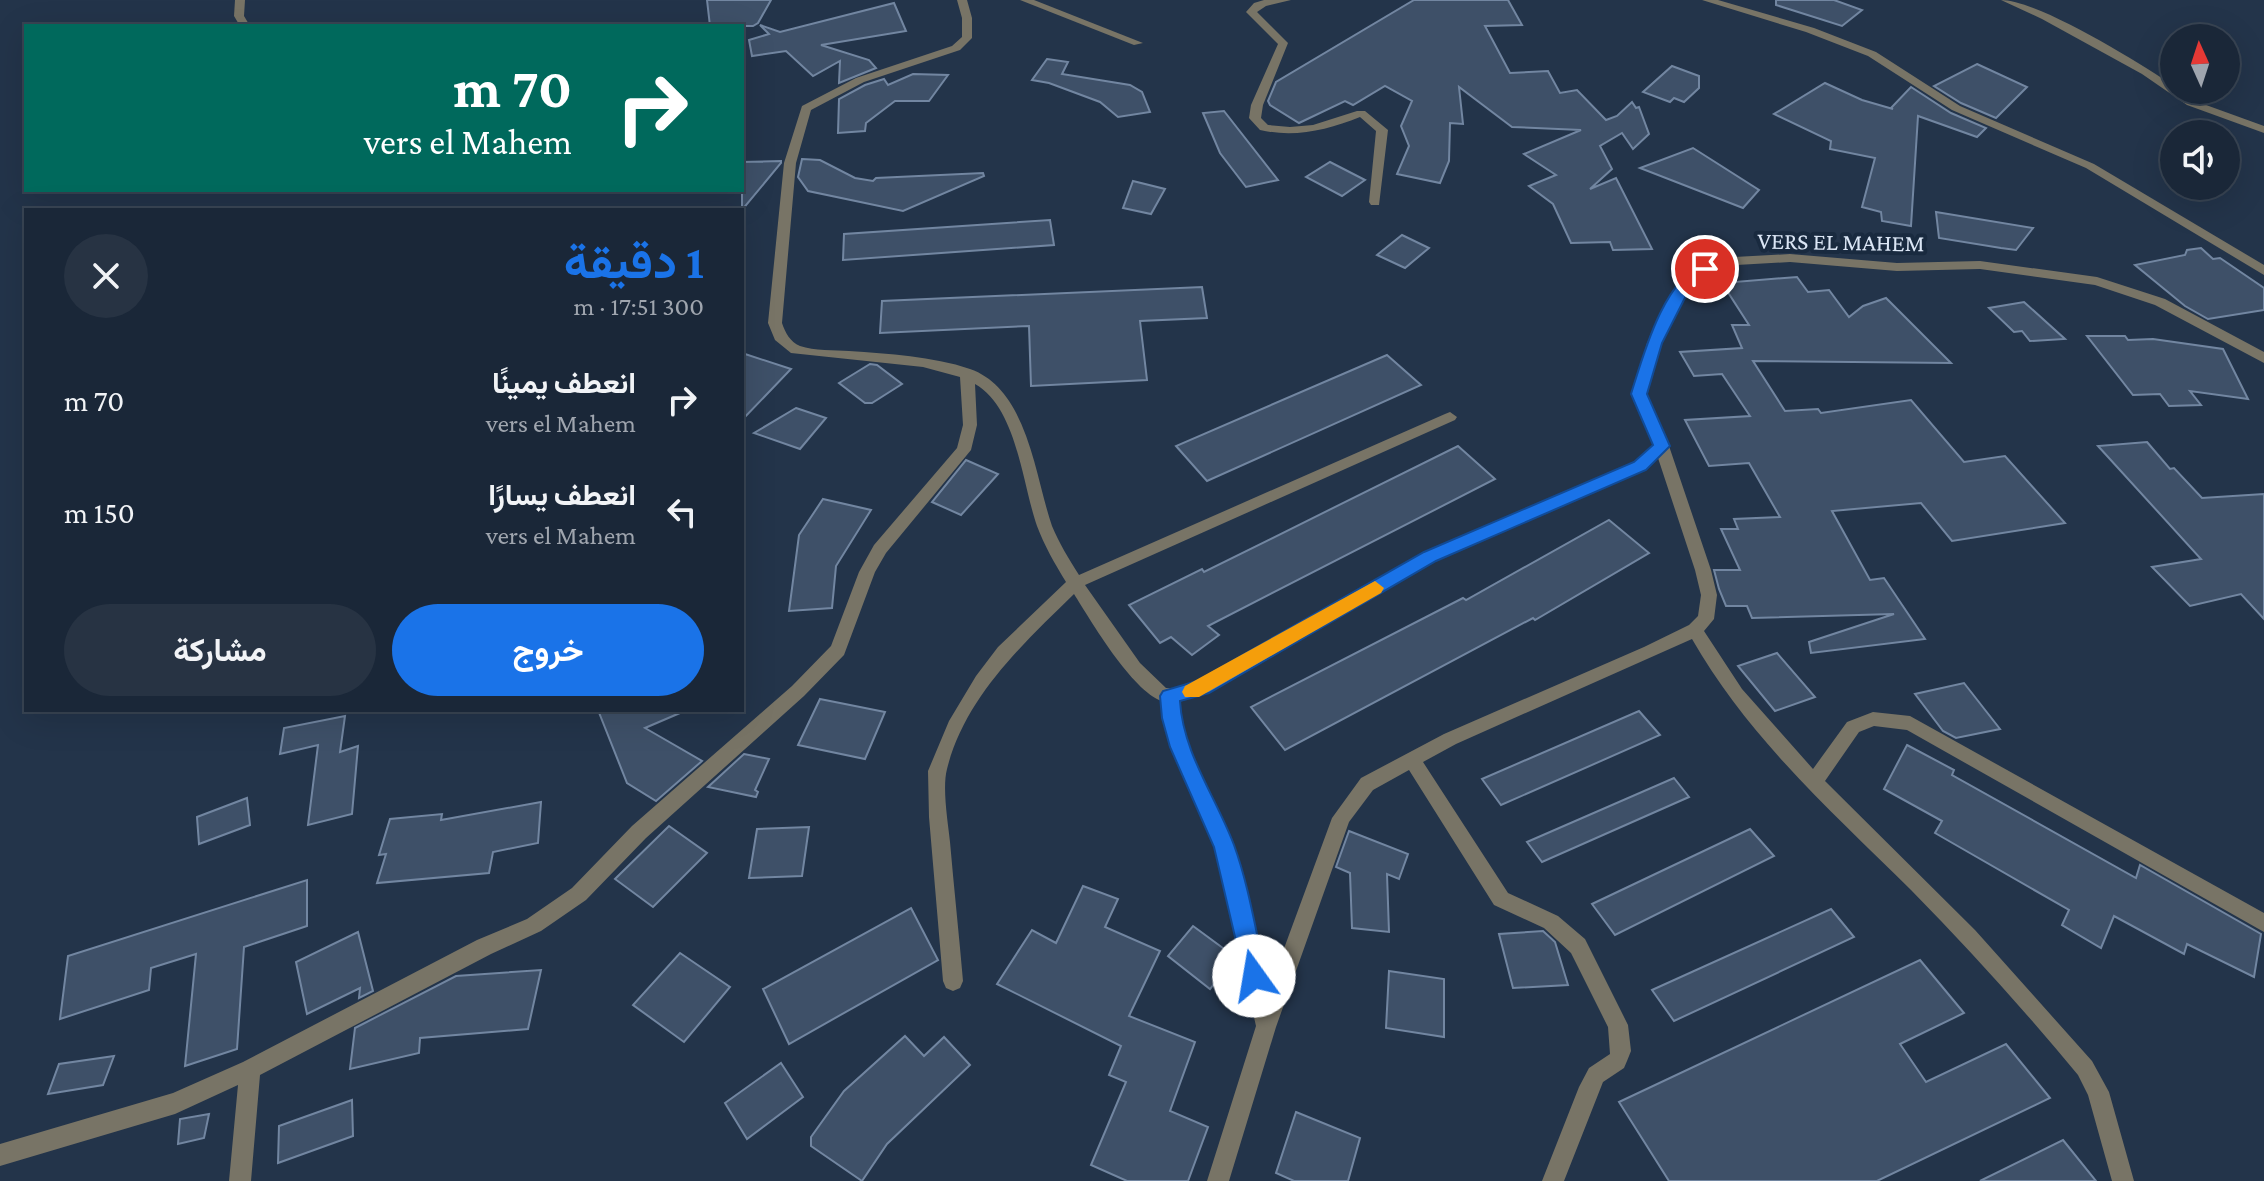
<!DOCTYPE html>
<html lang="ar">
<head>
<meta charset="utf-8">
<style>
	body { margin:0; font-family:"Crimson Pro",Vazirmatn,serif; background:#273343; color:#f1f3f6; direction:rtl; height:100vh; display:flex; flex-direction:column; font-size:30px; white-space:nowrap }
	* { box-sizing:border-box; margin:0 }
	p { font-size:26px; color:#9fa5ae }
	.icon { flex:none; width:44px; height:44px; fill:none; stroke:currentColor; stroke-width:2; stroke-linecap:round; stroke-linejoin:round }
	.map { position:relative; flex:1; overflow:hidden; direction:ltr }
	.drawer { position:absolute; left:24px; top:208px; width:720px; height:504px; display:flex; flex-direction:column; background:#1a2738; border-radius:0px; box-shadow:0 8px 32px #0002,0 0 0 2px #384453; direction:rtl }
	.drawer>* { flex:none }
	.guide { position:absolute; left:24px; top:24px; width:720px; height:168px; border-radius:0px; box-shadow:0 8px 32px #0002,0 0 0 2px #384453; direction:rtl; background:#00695c; color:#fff; overflow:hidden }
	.needle { width:52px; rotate:357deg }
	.fabs { position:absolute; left:2160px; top:24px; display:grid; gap:16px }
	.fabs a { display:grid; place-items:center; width:80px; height:80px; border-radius:50%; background:#1a2738; box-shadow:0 8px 32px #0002,0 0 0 2px #384453; font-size:40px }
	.pin { position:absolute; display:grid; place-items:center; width:68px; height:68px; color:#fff; margin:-34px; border:4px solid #fff; border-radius:50%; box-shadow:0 2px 8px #0007 }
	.me { position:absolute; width:88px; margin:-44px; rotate:347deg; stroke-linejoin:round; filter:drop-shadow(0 0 6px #0008) }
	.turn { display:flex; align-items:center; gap:28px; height:168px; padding:0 40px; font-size:36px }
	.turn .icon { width:104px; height:104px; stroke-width:2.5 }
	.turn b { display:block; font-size:56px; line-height:68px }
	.round { display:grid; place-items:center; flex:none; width:84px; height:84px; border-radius:42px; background:#273343 }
	.headline { display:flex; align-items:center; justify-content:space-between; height:136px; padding:0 40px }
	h1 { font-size:48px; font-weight:700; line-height:60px; color:#1a73e8 }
	.primary-button { display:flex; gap:16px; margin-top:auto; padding:16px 40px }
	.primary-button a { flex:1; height:92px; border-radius:48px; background:#1a73e8; color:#fff; font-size:32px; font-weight:700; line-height:92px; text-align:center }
	.primary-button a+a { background:#273343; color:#f1f3f6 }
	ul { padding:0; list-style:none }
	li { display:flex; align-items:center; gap:24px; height:112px; padding:0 40px }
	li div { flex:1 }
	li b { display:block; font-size:30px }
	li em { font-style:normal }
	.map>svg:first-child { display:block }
	.building { fill:#3e5068; stroke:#7286a1; stroke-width:2 }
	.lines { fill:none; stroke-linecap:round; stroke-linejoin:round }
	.minor { fill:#787466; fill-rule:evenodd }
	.route { fill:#1a73e8; stroke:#114b97; stroke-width:2 }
	.slow { fill:#f59e0b }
	.labels { text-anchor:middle; stroke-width:8; stroke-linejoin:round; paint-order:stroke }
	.street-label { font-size:24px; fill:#dbe6f5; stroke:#192a3f }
</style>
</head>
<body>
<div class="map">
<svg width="2264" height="1181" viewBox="0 0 2264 1181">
	<rect width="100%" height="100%" fill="#23344a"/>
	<g class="building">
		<polygon points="707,0 771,0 758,23 753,26 710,26"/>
		<polygon points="1414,0 1508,0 1522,25 1485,26 1510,73 1548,71 1560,93 1577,90 1606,120 1617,116 1632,102 1636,108 1639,107 1649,134 1633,149 1622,133 1600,146 1612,169 1590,189 1616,178 1652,249 1613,250 1610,242 1571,243 1553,204 1529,186 1556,175 1524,154 1581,130 1512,127 1459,87 1463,124 1450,123 1449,161 1440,183 1397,174 1409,146 1401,126 1412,101 1385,86 1353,105 1345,101 1299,123 1270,105 1268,101 1276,82"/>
		<polygon points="1776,0 1834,0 1862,10 1842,26 1776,5"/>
		<polygon points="894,3 906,31 821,45 869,60 876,68 839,83 840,61 813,76 786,51 752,56 749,40 769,34 760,25 780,32"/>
		<polygon points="1047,59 1068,62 1062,74 1130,85 1142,92 1150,112 1118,117 1100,102 1049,83 1032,80"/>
		<polygon points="1977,64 2027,87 1996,118 1961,103 1934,86"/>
		<polygon points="1672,66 1699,76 1699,88 1684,102 1674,98 1670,102 1643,92"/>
		<polygon points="913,74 948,75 929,101 895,101 866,123 865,131 838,133 839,99 865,85 884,79 888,85"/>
		<polygon points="1825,83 1862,100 1893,109 1891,108 1911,87 1951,113 1986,128 1977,137 1918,116 1911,226 1882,221 1881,212 1862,207 1875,158 1830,149 1831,141 1774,114"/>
		<polygon points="1224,111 1278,180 1246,187 1220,153 1203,113"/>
		<polygon points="1693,148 1759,190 1743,208 1640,168"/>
		<polygon points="802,159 820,160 855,178 873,181 876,178 983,173 984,176 903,211 808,191 798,177"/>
		<polygon points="781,161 781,163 742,210 742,162"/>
		<polygon points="1330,162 1365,180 1342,196 1306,177"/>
		<polygon points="1133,181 1165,189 1151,214 1123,208"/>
		<polygon points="1936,212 2033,228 2016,250 2001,248 1939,238"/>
		<polygon points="1050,220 1054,245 843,260 844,234"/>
		<polygon points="1402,235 1429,248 1405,268 1377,255"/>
		<polygon points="2201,248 2213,259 2220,258 2264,288 2264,310 2208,319 2185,306 2135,265 2185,255 2187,250"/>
		<polygon points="1797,277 1808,292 1829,290 1849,317 1863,306 1886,298 1951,363 1753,361 1785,411 1818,409 1821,413 1911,400 1964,462 2005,456 2065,523 1952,541 1921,503 1832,511 1870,580 1884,578 1925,639 1811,653 1809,642 1894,614 1752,618 1747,606 1726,606 1719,589 1714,570 1740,570 1721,529 1738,529 1734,519 1780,517 1749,463 1709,466 1685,420 1750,416 1722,374 1694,376 1680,352 1742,348 1732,325 1749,325 1722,283"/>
		<polygon points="1202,287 1207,318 1140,321 1147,380 1031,386 1029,326 880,333 882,301"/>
		<polygon points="2024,302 2065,339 2030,341 2022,331 2014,332 1989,308"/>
		<polygon points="2087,336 2125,336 2128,340 2153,339 2223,349 2248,399 2190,391 2201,405 2169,406 2160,394 2133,395"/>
		<polygon points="742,353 791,369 742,420"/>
		<polygon points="1387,355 1421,385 1207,481 1176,446"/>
		<polygon points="870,364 877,365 902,384 872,403 865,403 839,383"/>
		<polygon points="796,408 826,418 800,449 754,433"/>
		<polygon points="2147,442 2170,469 2174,468 2202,498 2264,494 2264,619 2241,594 2190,606 2152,567 2201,559 2098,446"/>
		<polygon points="1458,446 1495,479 1208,626 1219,635 1192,655 1171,637 1160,643 1129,605 1202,569 1204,572"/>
		<polygon points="966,460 998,474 961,515 932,502"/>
		<polygon points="823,499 871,510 836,566 832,608 789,611 799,535"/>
		<polygon points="1609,520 1649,553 1535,620 1533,618 1285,750 1251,707 1463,598 1466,600"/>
		<polygon points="1777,653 1815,697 1775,711 1738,666"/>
		<polygon points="1964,683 2000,729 1956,738 1943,731 1915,694"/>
		<polygon points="820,699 885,712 865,759 798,745"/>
		<polygon points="598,710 687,710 645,728 702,761 656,801 627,783"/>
		<polygon points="1639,711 1660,735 1501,805 1482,779"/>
		<polygon points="345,716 340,752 358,746 352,814 308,825 318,745 280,754 284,728"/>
		<polygon points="1907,745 1954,770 1952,775 2136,878 2140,865 2261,934 2254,977 2187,944 2184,954 2114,916 2101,948 2062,925 2069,910 1935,833 1942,821 1884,789"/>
		<polygon points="744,754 769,759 755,790 758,792 756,797 708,787"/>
		<polygon points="1674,778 1689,797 1542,862 1527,842"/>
		<polygon points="247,798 250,825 199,844 197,817"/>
		<polygon points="541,802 538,843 493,852 489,873 377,883 386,854 379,855 390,819 442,814 441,820"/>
		<polygon points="669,826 707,853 653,907 615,879"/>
		<polygon points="809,827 802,876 749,878 757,829"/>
		<polygon points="1750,829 1774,856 1615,935 1592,904"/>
		<polygon points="1349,831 1408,854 1399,879 1387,874 1389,932 1352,928 1350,873 1336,867"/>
		<polygon points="307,880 307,926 244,947 237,1049 185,1066 196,954 151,968 149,990 60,1019 68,956"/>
		<polygon points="1083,886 1118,899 1105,927 1160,951 1129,1016 1195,1042 1170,1111 1208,1127 1188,1181 1127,1181 1091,1165 1126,1082 1109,1075 1121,1046 997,984 1032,930 1056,943"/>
		<polygon points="911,908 938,960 789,1044 763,989"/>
		<polygon points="1831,909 1854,937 1674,1021 1652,990"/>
		<polygon points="1193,926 1235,957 1210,989 1168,956"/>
		<polygon points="1543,931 1555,942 1568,985 1513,988 1499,934"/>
		<polygon points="358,932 373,991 359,998 360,988 307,1014 296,962"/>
		<polygon points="680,953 730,987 684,1042 633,1005"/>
		<polygon points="1920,960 1964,1013 1900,1044 1926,1082 2006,1044 2050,1098 1877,1181 1669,1181 1619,1102"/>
		<polygon points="541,970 528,1029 420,1038 419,1053 350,1069 355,1028 456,976"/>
		<polygon points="1389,971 1444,979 1444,1037 1386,1028"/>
		<polygon points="905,1036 924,1056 944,1037 970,1065 887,1144 862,1181 811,1146 811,1137 844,1091"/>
		<polygon points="114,1056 103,1085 48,1094 59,1064"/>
		<polygon points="781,1063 803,1097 747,1139 725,1103"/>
		<polygon points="352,1100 353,1136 278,1163 279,1126"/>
		<polygon points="1296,1112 1360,1138 1348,1181 1294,1181 1276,1173"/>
		<polygon points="209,1114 204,1138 178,1144 180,1119"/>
		<polygon points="2063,1140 2096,1181 1980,1181"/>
	</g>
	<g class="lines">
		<g class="minor">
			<polygon points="235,0 245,0 244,16 250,26 240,26 234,16"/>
			<path d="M957,0H967L972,18V38L960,50L864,82L811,110L796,163L782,323C785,332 790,342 800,346C814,351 835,350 849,351C889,354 932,356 970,369C1028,389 1035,477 1052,526C1059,543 1069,559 1079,575L1445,414L1450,412L1457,417L1455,420L1085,585L1140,663L1166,688H1182L1196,682L1424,553L1635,462L1654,445L1632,394L1647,343L1681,280L1716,258L1790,254L1897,263L1980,261L2097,277L2165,299L2264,352V363L2155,305L2095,285L1980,269L1897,271L1790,262L1719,266L1692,282L1661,343L1646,394L1669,446L1711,570L1717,595L1714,619L1704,631L1742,689L1813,769L1847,722L1873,712L1910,716L2264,913V932L1907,730L1874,726L1859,732L1825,781L1975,930L2092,1061L2109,1092L2134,1181H2112L2088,1095L2078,1075C2025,1011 1969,949 1911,890C1831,811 1748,737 1692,639L1456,744L1423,762L1508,893L1558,916L1585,939L1628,1025L1631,1051L1627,1061L1624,1068L1603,1082L1564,1181H1542L1579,1087L1589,1068L1610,1054L1608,1027L1571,953L1544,928L1494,905L1409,770L1373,790L1349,822L1276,1027L1229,1181H1207L1256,1026L1215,847L1171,747L1162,718V701C1132,691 1091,621 1074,594C1023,644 965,697 947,769C942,788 948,822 950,842C954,888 959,935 963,981L960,988L953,991L946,988L943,981L929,817L928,771L949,721L976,676L998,647L1066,582C1055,564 1044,545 1037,526C1022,483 1017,408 975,384L977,425L971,450L886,553L875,572L844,655L804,696L646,838L586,900L541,931L491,954L260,1075L251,1181H229L238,1085L175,1114L0,1166V1144L173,1093L243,1062L477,940L527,919L572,888L632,826L792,686L831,646L859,572L874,545L957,448L963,425L960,377L923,367L791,353L775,340L768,323L784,163L802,106L856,78L952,46L962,37V18ZM1658,458L1695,570L1701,595L1698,616L1689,625L1644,647L1444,734L1361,778L1332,818L1268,992C1257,945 1249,894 1233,847C1217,799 1181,754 1179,702L1208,692L1436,561L1645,470Z"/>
			<polygon points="1020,0 1034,0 1143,43 1134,45"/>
			<path d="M1264,0H1291L1266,6L1257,12L1288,43L1263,105L1261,118L1268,125L1290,127L1313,125L1357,111H1365L1388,130L1379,205H1371L1369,202L1376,131L1360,117C1327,130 1295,138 1260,130L1249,118L1251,105L1278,44L1246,12L1254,3Z"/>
			<polygon points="1702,0 1718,0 1814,28 1876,52 1960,106 2094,164 2264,265 2264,275 2086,168 1952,110 1868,56 1806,32"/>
			<path d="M2001,0C2038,0 2140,63 2174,86V90H2179L2195,101L2264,126V133L2187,105L2142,74L2042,19Z"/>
		</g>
	</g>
	<path class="route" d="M1705,264L1713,269L1693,282L1662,343L1647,394L1670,446L1646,470L1436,561L1209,693L1180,701C1183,753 1216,797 1234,845C1249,886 1256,933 1266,976L1262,984L1254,987L1246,984L1214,847L1170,747L1162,718L1160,696L1163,691L1197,681L1424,552L1634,462L1653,445L1631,394C1643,356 1664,277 1705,264Z"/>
	<polygon class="slow" points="1375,581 1384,588 1381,593 1199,697 1185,697 1182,692 1185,686"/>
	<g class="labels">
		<g class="street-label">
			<text transform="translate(1841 242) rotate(1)" y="8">VERS EL MAHEM</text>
		</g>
	</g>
</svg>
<div class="fabs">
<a><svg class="needle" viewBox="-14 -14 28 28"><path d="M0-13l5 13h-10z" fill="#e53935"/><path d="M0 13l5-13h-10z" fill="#9fa5ae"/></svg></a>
<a><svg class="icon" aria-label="sound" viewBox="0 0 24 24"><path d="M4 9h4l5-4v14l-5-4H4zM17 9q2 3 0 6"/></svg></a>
</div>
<div class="pin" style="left:1705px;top:269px;background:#d93025"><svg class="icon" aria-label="arrive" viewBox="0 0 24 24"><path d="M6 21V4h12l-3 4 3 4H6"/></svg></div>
<svg class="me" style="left:1254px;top:976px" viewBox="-20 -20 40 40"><circle r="19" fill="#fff"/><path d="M0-13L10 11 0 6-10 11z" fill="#1a73e8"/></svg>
<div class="guide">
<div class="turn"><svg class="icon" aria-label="right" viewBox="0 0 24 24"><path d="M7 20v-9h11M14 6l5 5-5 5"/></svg><div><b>70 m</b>vers el Mahem</div></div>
</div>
<section class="drawer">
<div class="headline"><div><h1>1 دقيقة</h1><p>300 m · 17:51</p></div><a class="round"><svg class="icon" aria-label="close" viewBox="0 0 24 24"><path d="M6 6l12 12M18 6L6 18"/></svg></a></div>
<ul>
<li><svg class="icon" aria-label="right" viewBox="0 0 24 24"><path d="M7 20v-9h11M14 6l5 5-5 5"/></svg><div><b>انعطف يمينًا</b><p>vers el Mahem</p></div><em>70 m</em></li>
<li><svg class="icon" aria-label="left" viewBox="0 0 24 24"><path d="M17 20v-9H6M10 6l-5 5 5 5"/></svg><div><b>انعطف يسارًا</b><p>vers el Mahem</p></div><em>150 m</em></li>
</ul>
<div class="primary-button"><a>خروج</a><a>مشاركة</a></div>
</section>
</div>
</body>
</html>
